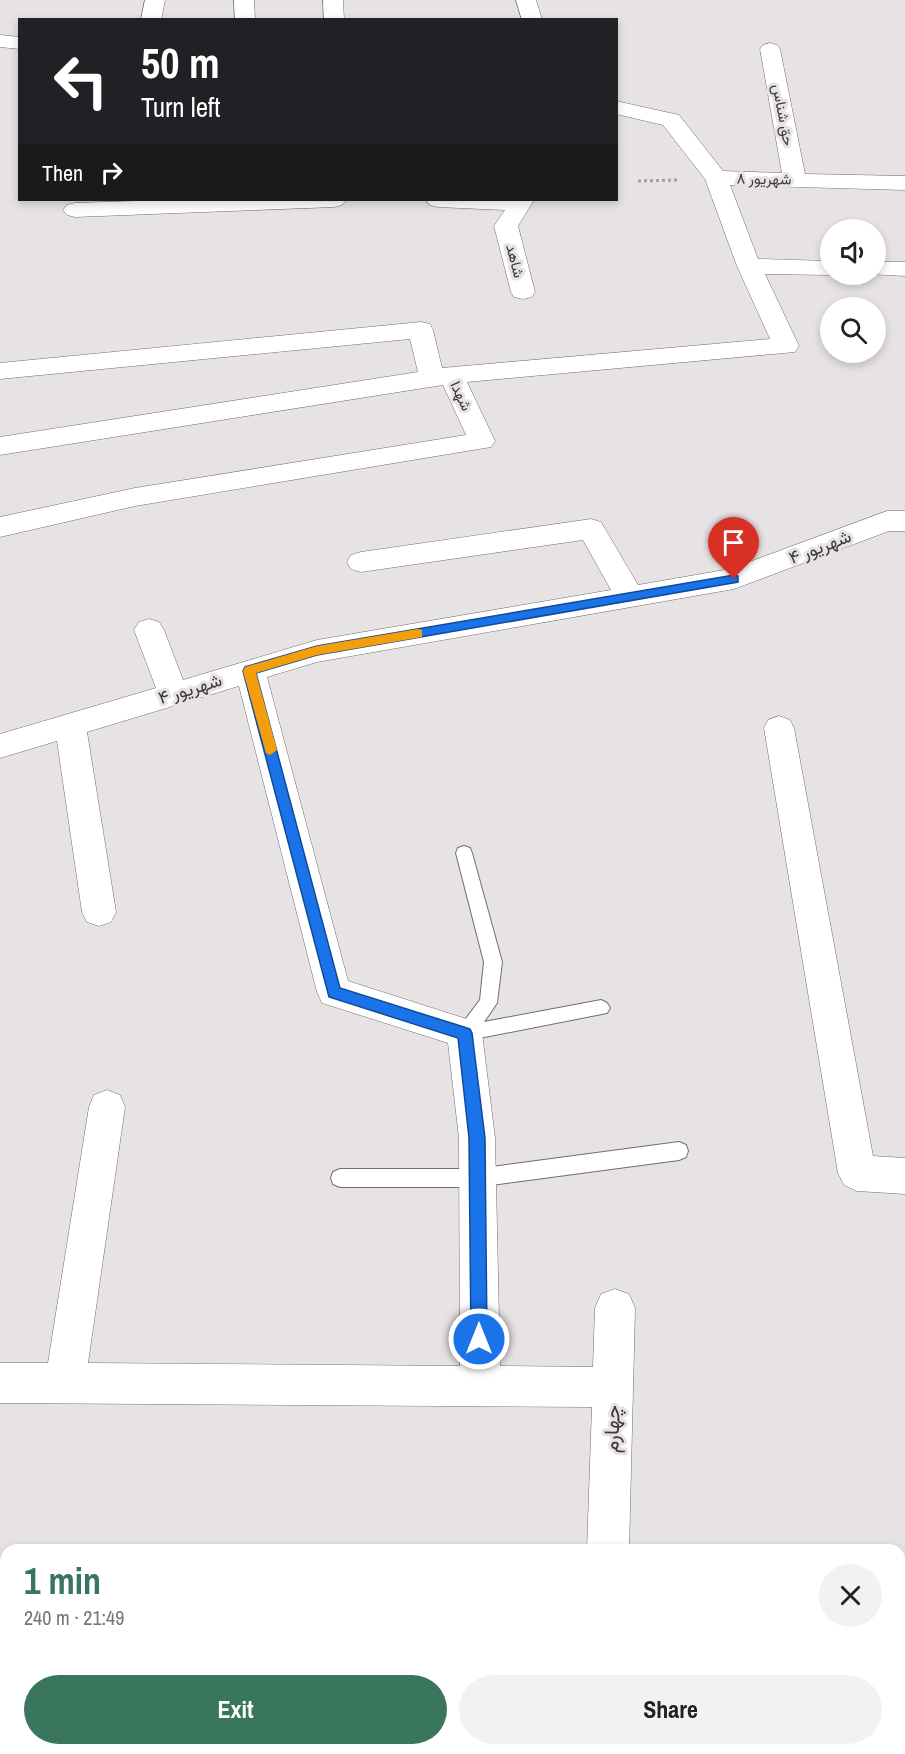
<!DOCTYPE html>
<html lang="en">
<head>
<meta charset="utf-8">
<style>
	body { margin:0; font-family:"Archivo Narrow",Vazirmatn,sans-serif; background:#f2f2f2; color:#202124; height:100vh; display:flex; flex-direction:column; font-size:22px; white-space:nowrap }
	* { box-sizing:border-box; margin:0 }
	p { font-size:20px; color:#757577 }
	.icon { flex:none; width:33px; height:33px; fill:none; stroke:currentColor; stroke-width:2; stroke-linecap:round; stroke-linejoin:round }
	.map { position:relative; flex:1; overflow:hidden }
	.details { position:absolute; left:0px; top:1544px; width:906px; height:212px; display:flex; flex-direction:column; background:#fff; border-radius:18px 18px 0 0; box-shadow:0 3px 9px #0003 }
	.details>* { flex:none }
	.guide { position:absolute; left:18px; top:18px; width:600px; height:183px; border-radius:0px; box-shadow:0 3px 9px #0003; background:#202124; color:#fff; overflow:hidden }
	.fabs { position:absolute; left:820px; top:219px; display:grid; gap:12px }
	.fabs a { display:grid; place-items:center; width:66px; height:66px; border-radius:50%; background:#fff; box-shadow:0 3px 9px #0003; font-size:30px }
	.pin { position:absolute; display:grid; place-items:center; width:51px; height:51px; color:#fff; margin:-62px -26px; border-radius:50% 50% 50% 0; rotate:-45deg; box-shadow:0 0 6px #0007 }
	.pin .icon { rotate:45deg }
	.me { position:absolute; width:66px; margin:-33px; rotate:0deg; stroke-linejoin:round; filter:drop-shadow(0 0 4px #0008) }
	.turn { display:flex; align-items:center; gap:21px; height:126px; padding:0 24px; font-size:27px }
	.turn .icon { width:78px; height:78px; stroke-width:2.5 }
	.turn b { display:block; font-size:42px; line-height:51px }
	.then { display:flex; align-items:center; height:57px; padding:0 24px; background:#0003; gap:12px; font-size:22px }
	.round { display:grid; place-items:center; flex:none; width:63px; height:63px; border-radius:32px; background:#f2f2f2 }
	.overview { display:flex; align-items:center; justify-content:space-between; height:102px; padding:0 24px }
	h1 { font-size:36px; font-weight:800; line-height:45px; color:#3a755e }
	.button { display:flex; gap:12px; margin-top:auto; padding:12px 24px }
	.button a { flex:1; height:69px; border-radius:36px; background:#3a755e; color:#fff; font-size:24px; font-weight:800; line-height:69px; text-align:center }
	.button a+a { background:#f2f2f2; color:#202124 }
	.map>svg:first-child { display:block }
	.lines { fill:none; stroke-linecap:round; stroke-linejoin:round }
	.service-casing { stroke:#716d6f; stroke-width:2 }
	.minor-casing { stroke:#716d6f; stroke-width:1 }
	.path { stroke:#a4a0a1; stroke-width:3; stroke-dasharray:3 3; stroke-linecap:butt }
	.service { fill:#fff; fill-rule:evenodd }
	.minor { fill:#fff; fill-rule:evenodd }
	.route { fill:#1a73e8; stroke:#114b97; stroke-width:1.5 }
	.slow { fill:#f59e0b }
	.labels { text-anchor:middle; stroke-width:6; stroke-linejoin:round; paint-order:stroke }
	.far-street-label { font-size:15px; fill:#3b393a; stroke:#e7e2e4 }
	.street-label { font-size:18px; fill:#3b393a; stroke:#e7e2e4 }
	.near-street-label { font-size:21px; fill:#3b393a; stroke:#e7e2e4 }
</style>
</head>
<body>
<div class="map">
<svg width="905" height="1754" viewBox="0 0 905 1754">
	<rect width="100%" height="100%" fill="#e7e2e4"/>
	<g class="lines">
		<defs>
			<g id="service">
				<polygon points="464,846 470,848 472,853 502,962 497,1003 484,1022 601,1000 607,1003 610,1008 607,1013 464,1041 458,1039 455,1033 480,1000 484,962 456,853 458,848"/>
				<polygon points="679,1142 686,1145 688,1151 686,1157 679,1160 477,1187 340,1187 333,1184 331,1178 333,1172 340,1169 477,1169"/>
				<rect x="590" y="1749" width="22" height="5"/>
			</g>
			<g id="minor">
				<polygon points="145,0 165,0 161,20 141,20"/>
				<polygon points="234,0 254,0 255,20 235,20"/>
				<polygon points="323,0 343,0 344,20 324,20"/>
				<polygon points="516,0 536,0 542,20 522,20"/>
				<polygon points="0,35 20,37 20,49 0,47"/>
				<polygon points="770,43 777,45 780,49 805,174 905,176 905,190 730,185 758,259 831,261 831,274 834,274 831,275 765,274 799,346 795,352 467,382 495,441 491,447 135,506 0,537 0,517 135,488 466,435 443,385 0,455 0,437 418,372 410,339 0,379 0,363 421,322 430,324 433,330 442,368 770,339 737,266 705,179 663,125 616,114 616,101 679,115 723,171 782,173 760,49 763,45"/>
				<polygon points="167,200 346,200 342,205 334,207 75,217 67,215 63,210 67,205 75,203"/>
				<polygon points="426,200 534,200 518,226 535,292 532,297 523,299 514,297 511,292 494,226 505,210 438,207 430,205"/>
				<polygon points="876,262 905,262 905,276 869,274 876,274"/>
				<polygon points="887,511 905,511 905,531 889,531 734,589 317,662 267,677 348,981 476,1022 482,1033 495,1138 500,1366 593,1367 595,1308 601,1294 615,1289 629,1294 635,1308 629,1550 587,1550 592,1407 0,1403 0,1363 48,1363 89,1107 94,1095 107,1090 120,1095 125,1107 88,1363 460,1366 459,1138 448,1043 322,1003 317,992 239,686 87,732 116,912 111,922 99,926 87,922 82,912 57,741 0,758 0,734 156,688 134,630 139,622 149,619 159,622 164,630 183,680 317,640 611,590 583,540 361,572 351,569 347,562 351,555 361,552 591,519 601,522 638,585 730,569"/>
				<polygon points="779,716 790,720 794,728 873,1156 905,1158 905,1194 857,1191 844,1185 838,1173 764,728 768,720"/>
				<polygon points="57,1749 269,1749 267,1754 55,1754"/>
				<polygon points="326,1749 372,1749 371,1754 325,1754"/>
				<polygon points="686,1749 759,1749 761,1754 688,1754"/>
			</g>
		</defs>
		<use href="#service" class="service-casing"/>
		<use href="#minor" class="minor-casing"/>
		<polyline class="path" points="638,181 679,180"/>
		<use href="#service" class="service"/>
		<use href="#minor" class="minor"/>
	</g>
	<polygon class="route" points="734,575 738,576 738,582 317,655 256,673 340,988 464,1027 470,1029 472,1033 485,1138 487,1339 485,1345 479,1348 473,1345 471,1339 469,1138 458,1038 329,997 243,671 245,667 317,646"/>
	<polygon class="slow" points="418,629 422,630 422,637 317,655 256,673 277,750 270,755 266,753 243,671 245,667 317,646"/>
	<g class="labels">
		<g class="far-street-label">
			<text transform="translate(783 115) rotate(79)" y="5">حق شناس</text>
			<text transform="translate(764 179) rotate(1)" y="5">شهریور ۸</text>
			<text transform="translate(515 261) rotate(76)" y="5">شاهد</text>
			<text transform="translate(461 396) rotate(65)" y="5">شهدا</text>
		</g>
		<g class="street-label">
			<text transform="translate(820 547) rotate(-21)" y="6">شهریور ۴</text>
			<text transform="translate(190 689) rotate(-17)" y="6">شهریور ۴</text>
		</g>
		<g class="near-street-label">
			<text transform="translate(612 1429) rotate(-88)" y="7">چهارم</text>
		</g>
	</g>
</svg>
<div class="fabs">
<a><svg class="icon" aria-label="sound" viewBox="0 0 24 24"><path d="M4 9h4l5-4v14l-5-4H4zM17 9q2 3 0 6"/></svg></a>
<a><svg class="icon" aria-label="search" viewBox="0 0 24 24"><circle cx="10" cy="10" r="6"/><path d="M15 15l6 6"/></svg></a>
</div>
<div class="pin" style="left:734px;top:579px;background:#d93025"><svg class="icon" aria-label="arrive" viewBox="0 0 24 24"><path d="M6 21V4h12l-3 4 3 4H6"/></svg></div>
<svg class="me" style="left:479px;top:1339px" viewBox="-20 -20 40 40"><circle r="17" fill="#1a73e8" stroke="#fff" stroke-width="3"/><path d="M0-11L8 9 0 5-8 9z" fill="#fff"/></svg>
<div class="guide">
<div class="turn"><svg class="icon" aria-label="left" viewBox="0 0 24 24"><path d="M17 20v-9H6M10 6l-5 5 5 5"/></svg><div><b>50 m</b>Turn left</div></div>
<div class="then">Then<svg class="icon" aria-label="right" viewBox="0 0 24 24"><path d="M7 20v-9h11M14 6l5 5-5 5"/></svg></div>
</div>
<section class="details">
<div class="overview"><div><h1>1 min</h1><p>240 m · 21:49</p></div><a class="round"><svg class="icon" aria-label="close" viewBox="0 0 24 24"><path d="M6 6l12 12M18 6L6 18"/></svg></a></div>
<div class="button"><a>Exit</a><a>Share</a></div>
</section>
</div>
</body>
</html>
